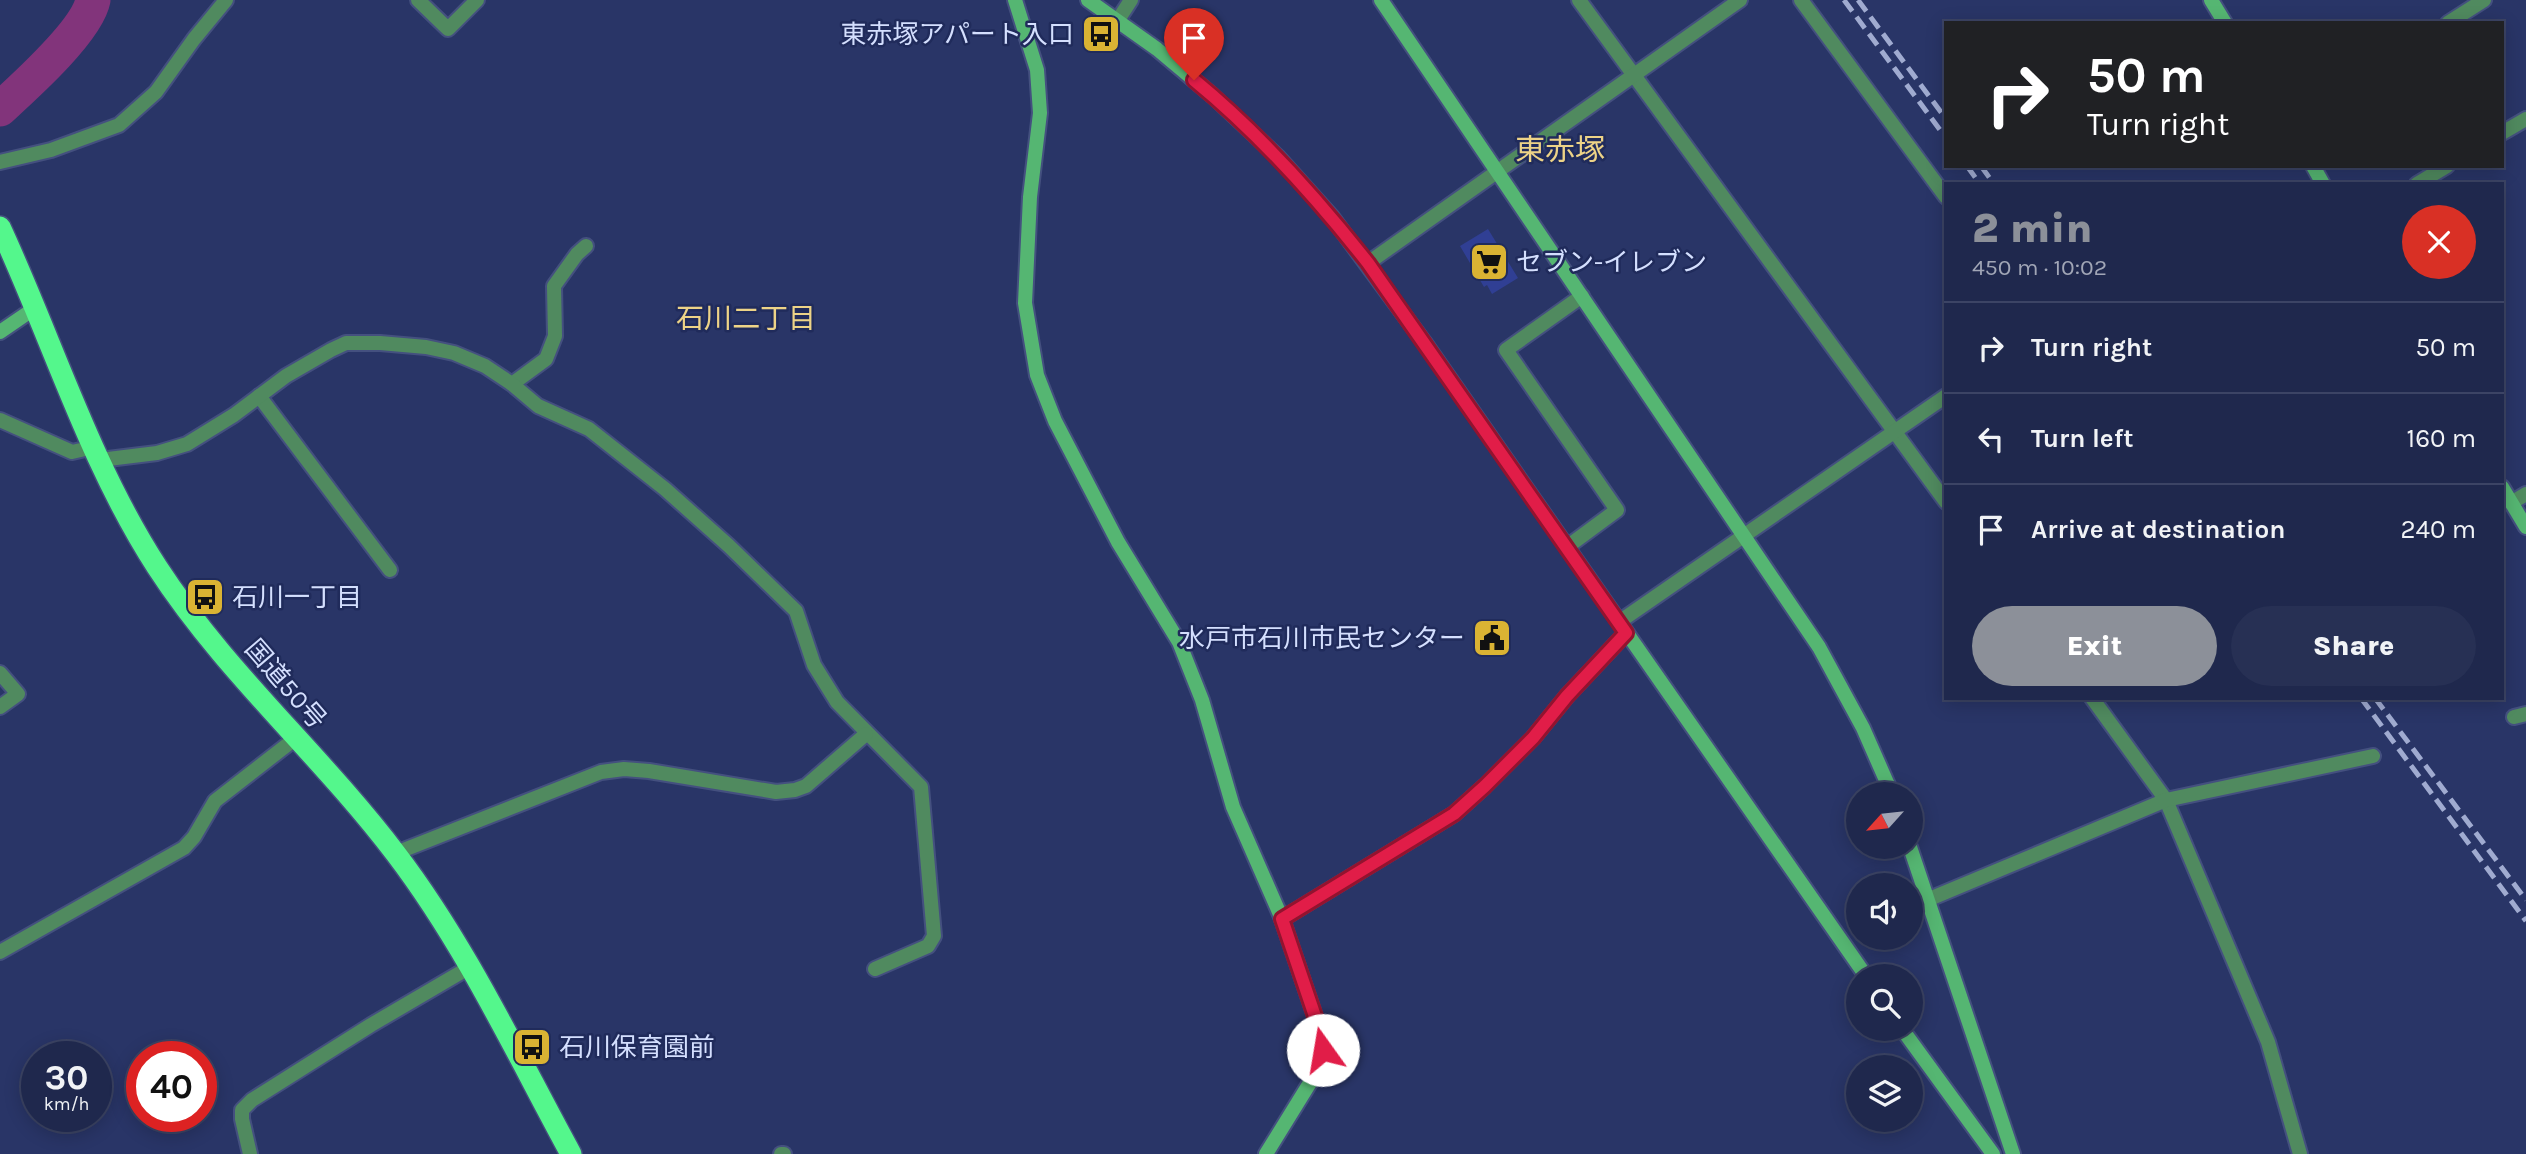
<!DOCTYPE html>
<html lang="en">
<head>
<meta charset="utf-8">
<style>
	body { margin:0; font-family:Karla,"Noto Sans JP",sans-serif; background:#273054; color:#f1f3f6; height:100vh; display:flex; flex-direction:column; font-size:26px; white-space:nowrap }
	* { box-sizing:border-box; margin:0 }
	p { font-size:23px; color:#a1a6b6 }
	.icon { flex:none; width:38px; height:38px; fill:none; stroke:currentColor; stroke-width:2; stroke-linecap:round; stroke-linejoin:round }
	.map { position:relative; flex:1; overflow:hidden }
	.panel { position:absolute; left:1944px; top:182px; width:560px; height:518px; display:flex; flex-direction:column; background:#1f284d; border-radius:0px; box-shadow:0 4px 18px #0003,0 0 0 2px #3c4465 }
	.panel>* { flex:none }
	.hud { position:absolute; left:1944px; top:21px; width:560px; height:147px; border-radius:0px; box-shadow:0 4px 18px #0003,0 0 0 2px #3c4465; background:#202124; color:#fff; overflow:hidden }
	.needle { width:46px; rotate:243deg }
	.tools { position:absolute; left:1846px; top:782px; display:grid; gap:14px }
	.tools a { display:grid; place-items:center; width:77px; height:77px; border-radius:50%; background:#1f284d; box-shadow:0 4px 18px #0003,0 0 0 2px #3c4465; font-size:35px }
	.speed { position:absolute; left:21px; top:1041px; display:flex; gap:14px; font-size:35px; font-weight:700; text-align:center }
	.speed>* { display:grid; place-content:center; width:91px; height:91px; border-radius:50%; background:#1f284d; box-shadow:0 4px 18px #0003,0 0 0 2px #3c4465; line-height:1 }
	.speed small { font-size:18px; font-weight:400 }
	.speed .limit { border:10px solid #d22; background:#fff; color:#111 }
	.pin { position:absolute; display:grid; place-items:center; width:60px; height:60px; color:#fff; margin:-72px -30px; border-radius:50% 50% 50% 0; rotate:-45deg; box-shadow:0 0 7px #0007 }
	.pin .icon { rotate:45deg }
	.me { position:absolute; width:77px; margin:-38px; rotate:347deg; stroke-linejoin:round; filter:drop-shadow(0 0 5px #0008) }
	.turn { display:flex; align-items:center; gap:24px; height:147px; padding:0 28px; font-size:32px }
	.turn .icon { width:91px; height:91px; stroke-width:2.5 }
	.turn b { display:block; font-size:49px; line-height:60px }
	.round { display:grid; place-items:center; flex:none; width:74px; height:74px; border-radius:37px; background:#273054 }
	.headline { display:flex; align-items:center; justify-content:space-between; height:119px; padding:0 28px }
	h1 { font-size:42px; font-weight:800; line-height:52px; color:#8c9099 }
	.action { display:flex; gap:14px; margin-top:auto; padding:14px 28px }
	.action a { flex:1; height:80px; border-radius:42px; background:#8c9099; color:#fff; font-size:28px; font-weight:800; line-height:80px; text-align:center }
	.action a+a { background:#273054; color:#f1f3f6 }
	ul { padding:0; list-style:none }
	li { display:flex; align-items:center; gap:21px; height:91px; padding:0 28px; border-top:2px solid #3c4465 }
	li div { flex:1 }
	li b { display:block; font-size:26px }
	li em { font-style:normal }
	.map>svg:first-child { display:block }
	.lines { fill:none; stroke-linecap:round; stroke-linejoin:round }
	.river { stroke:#82347b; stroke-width:35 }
	.building { fill:#303f94 }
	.street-casing { stroke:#44507f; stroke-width:18 }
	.secondary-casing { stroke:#44507f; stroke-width:18 }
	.highway-casing { stroke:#44507f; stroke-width:24 }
	.street { stroke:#508a5f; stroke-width:14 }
	.secondary { stroke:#55b672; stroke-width:14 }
	.highway { stroke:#54f78c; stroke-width:21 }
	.rail { stroke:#a0abd0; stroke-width:5; stroke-dasharray:14 7; stroke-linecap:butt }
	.route-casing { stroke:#92132f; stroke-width:18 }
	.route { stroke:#e11d48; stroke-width:12 }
	.labels { text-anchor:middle; stroke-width:5; stroke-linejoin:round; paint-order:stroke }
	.poi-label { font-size:26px; fill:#d4dffe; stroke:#202b5b; text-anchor:start }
	.street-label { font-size:26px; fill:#d4dffe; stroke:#202b5b }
	.neighbourhood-label { font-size:28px; fill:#edd387; stroke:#202b5b }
	.quarter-label { font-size:30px; fill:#edd387; stroke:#202b5b }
</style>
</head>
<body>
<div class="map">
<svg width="2526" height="1154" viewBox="0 0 2526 1154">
	<rect width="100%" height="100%" fill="#293567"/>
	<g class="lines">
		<path class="river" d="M0,109C24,87 87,31 93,0"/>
	</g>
	<polygon class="building" points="1488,229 1518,278 1492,294 1487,285 1484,287 1460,246"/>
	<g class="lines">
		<defs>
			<g id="street">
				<polyline points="418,0 448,29 477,0"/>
				<polyline points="1579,0 1946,502"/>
				<polyline points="1801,0 1946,197"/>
				<polyline points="1118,20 1131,0"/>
				<polyline points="2448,23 2484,0"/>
				<polyline points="2502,133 2526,119"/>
				<polyline points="0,162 51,150 119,125 156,92 194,39 226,0"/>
				<polyline points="2417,184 2447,166"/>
				<polyline points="1368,263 1740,0"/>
				<polyline points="512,384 546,359 555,336 554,286 577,254 586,246"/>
				<polyline points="259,396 390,570"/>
				<polyline points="0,420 72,452 94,447"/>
				<polyline points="100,460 157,453 187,444 234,415 286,376 331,350 346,343 380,343 426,347 454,353 485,366 512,384 538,406 589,429 665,489 729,546 796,611 814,665 837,702 921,787 934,936 928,946 875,969"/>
				<polyline points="2511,503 2526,494"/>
				<polyline points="1567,547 1617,510 1506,350 1582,296"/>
				<polyline points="1619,622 1946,396"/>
				<polyline points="0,673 18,694 0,707"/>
				<polyline points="2092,698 2166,800 2268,1042 2300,1154"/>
				<polyline points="2514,717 2526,714"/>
				<polyline points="396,853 601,772 624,769 649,771 776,792 795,790 806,786 866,734"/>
				<polyline points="1927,900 2166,800 2373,756"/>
				<polyline points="0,952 184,848 194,837 215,801 296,738"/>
				<polyline points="250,1154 242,1119 242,1110 252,1100 371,1025 470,967"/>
				<polyline points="781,1154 784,1154"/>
			</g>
			<g id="secondary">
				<polyline points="1015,0 1037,70 1040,113 1030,197 1025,303 1037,375 1055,421 1118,542 1179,642 1202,700 1233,807 1282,919"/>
				<polyline points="1088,0 1157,49 1213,96 1278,157 1332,217 1424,342 1866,976"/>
				<polyline points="1381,0 1819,647 1863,728 1892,794"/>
				<polyline points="2211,0 2225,23"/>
				<polyline points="2313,166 2323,184"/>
				<polyline points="0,332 35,308"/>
				<polyline points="2502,487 2526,527"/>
				<polyline points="1910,847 2013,1154"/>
				<polyline points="1902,1029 1993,1154"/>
				<polyline points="1266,1154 1316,1073 1323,1050 1319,1028 1282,919 1454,814 1485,786 1533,738 1567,696 1626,633"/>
			</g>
			<path id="highway" d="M0,227C52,339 89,462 157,567C225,672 321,755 396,854C466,946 516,1053 571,1154"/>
		</defs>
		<use href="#street" class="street-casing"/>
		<use href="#secondary" class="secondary-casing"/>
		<use href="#highway" class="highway-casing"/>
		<use href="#street" class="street"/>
		<use href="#secondary" class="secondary"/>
		<use href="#highway" class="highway"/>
		<g class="rail">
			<polyline points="1844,0 1946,138"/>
			<polyline points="1858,0 1946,119"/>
			<polyline points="1967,166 1980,184"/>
			<polyline points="1981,166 1994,184"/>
			<polyline points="2361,698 2526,921"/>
			<polyline points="2375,698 2526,900"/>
		</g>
	</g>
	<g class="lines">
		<defs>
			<path id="route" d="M1194,80C1260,134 1316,197 1368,263L1626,633L1567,696L1533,738L1485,786L1454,814L1282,919L1319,1028L1323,1050"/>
		</defs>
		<use href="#route" class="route-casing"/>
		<use href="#route" class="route"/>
	</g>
	<defs>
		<symbol id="bus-square" viewBox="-11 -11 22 22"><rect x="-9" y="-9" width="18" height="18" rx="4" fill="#dab333" stroke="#202b5b"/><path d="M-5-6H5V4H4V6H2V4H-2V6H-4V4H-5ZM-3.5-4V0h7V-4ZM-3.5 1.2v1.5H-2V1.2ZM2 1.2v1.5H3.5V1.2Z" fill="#111"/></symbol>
		<symbol id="supermarket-square" viewBox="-11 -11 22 22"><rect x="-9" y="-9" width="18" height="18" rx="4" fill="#dab333" stroke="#202b5b"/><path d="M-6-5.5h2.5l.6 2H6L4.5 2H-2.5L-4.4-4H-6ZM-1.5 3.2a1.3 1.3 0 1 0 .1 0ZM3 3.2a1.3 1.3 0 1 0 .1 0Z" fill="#111"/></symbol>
		<symbol id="civic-square" viewBox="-11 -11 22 22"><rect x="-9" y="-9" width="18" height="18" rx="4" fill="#dab333" stroke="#202b5b"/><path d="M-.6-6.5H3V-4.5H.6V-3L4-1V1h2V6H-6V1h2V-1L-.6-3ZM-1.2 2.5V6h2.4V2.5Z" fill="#111"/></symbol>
	</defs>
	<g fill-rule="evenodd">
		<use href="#bus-square" x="1079" y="12" width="44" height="44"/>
		<use href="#supermarket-square" x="1467" y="240" width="44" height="44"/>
		<use href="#bus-square" x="183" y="575" width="44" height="44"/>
		<use href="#civic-square" x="1470" y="616" width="44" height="44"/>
		<use href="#bus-square" x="510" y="1025" width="44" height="44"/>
	</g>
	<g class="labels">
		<g class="poi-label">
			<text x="1074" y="43" text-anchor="end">東赤塚アパート入口</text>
			<text x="1516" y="271">セブン-イレブン</text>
			<text x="232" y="606">石川一丁目</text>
			<text x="1465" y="647" text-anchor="end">水戸市石川市民センター</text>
			<text x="559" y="1056">石川保育園前</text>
		</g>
		<g class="street-label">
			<text transform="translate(286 684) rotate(49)" y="9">国道50号</text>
		</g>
		<g class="neighbourhood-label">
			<text x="746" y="328">石川二丁目</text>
		</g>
		<g class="quarter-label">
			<text x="1560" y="160">東赤塚</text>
		</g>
	</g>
</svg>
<div class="tools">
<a><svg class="needle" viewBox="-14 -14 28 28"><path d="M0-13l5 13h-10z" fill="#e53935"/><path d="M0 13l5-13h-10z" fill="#a1a6b6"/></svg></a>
<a><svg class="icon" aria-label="sound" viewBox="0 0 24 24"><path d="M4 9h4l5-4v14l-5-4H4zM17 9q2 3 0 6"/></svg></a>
<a><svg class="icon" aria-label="search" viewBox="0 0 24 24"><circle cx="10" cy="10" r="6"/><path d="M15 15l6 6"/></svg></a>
<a><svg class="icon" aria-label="layers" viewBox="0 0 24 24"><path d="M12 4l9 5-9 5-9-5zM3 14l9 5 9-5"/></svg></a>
</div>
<div class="speed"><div>30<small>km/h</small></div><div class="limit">40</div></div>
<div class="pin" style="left:1194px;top:80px;background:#d93025"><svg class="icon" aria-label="arrive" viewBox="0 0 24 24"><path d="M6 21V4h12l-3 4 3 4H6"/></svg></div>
<svg class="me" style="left:1323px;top:1050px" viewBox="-20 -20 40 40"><circle r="19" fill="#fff"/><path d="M0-13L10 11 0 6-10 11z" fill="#e11d48"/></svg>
<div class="hud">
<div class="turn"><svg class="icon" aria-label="right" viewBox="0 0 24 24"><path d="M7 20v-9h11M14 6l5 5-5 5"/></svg><div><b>50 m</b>Turn right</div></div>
</div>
<section class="panel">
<div class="headline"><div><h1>2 min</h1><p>450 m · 10:02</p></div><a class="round" style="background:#d93025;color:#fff"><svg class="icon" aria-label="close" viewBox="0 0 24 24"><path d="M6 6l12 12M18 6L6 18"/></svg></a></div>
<ul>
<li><svg class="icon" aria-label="right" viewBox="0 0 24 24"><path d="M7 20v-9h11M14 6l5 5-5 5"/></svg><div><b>Turn right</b></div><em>50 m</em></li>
<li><svg class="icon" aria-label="left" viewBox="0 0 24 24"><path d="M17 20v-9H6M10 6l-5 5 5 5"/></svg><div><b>Turn left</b></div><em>160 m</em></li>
<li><svg class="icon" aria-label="arrive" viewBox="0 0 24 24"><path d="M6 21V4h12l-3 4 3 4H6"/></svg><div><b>Arrive at destination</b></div><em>240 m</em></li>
</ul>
<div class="action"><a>Exit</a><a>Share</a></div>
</section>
</div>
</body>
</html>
